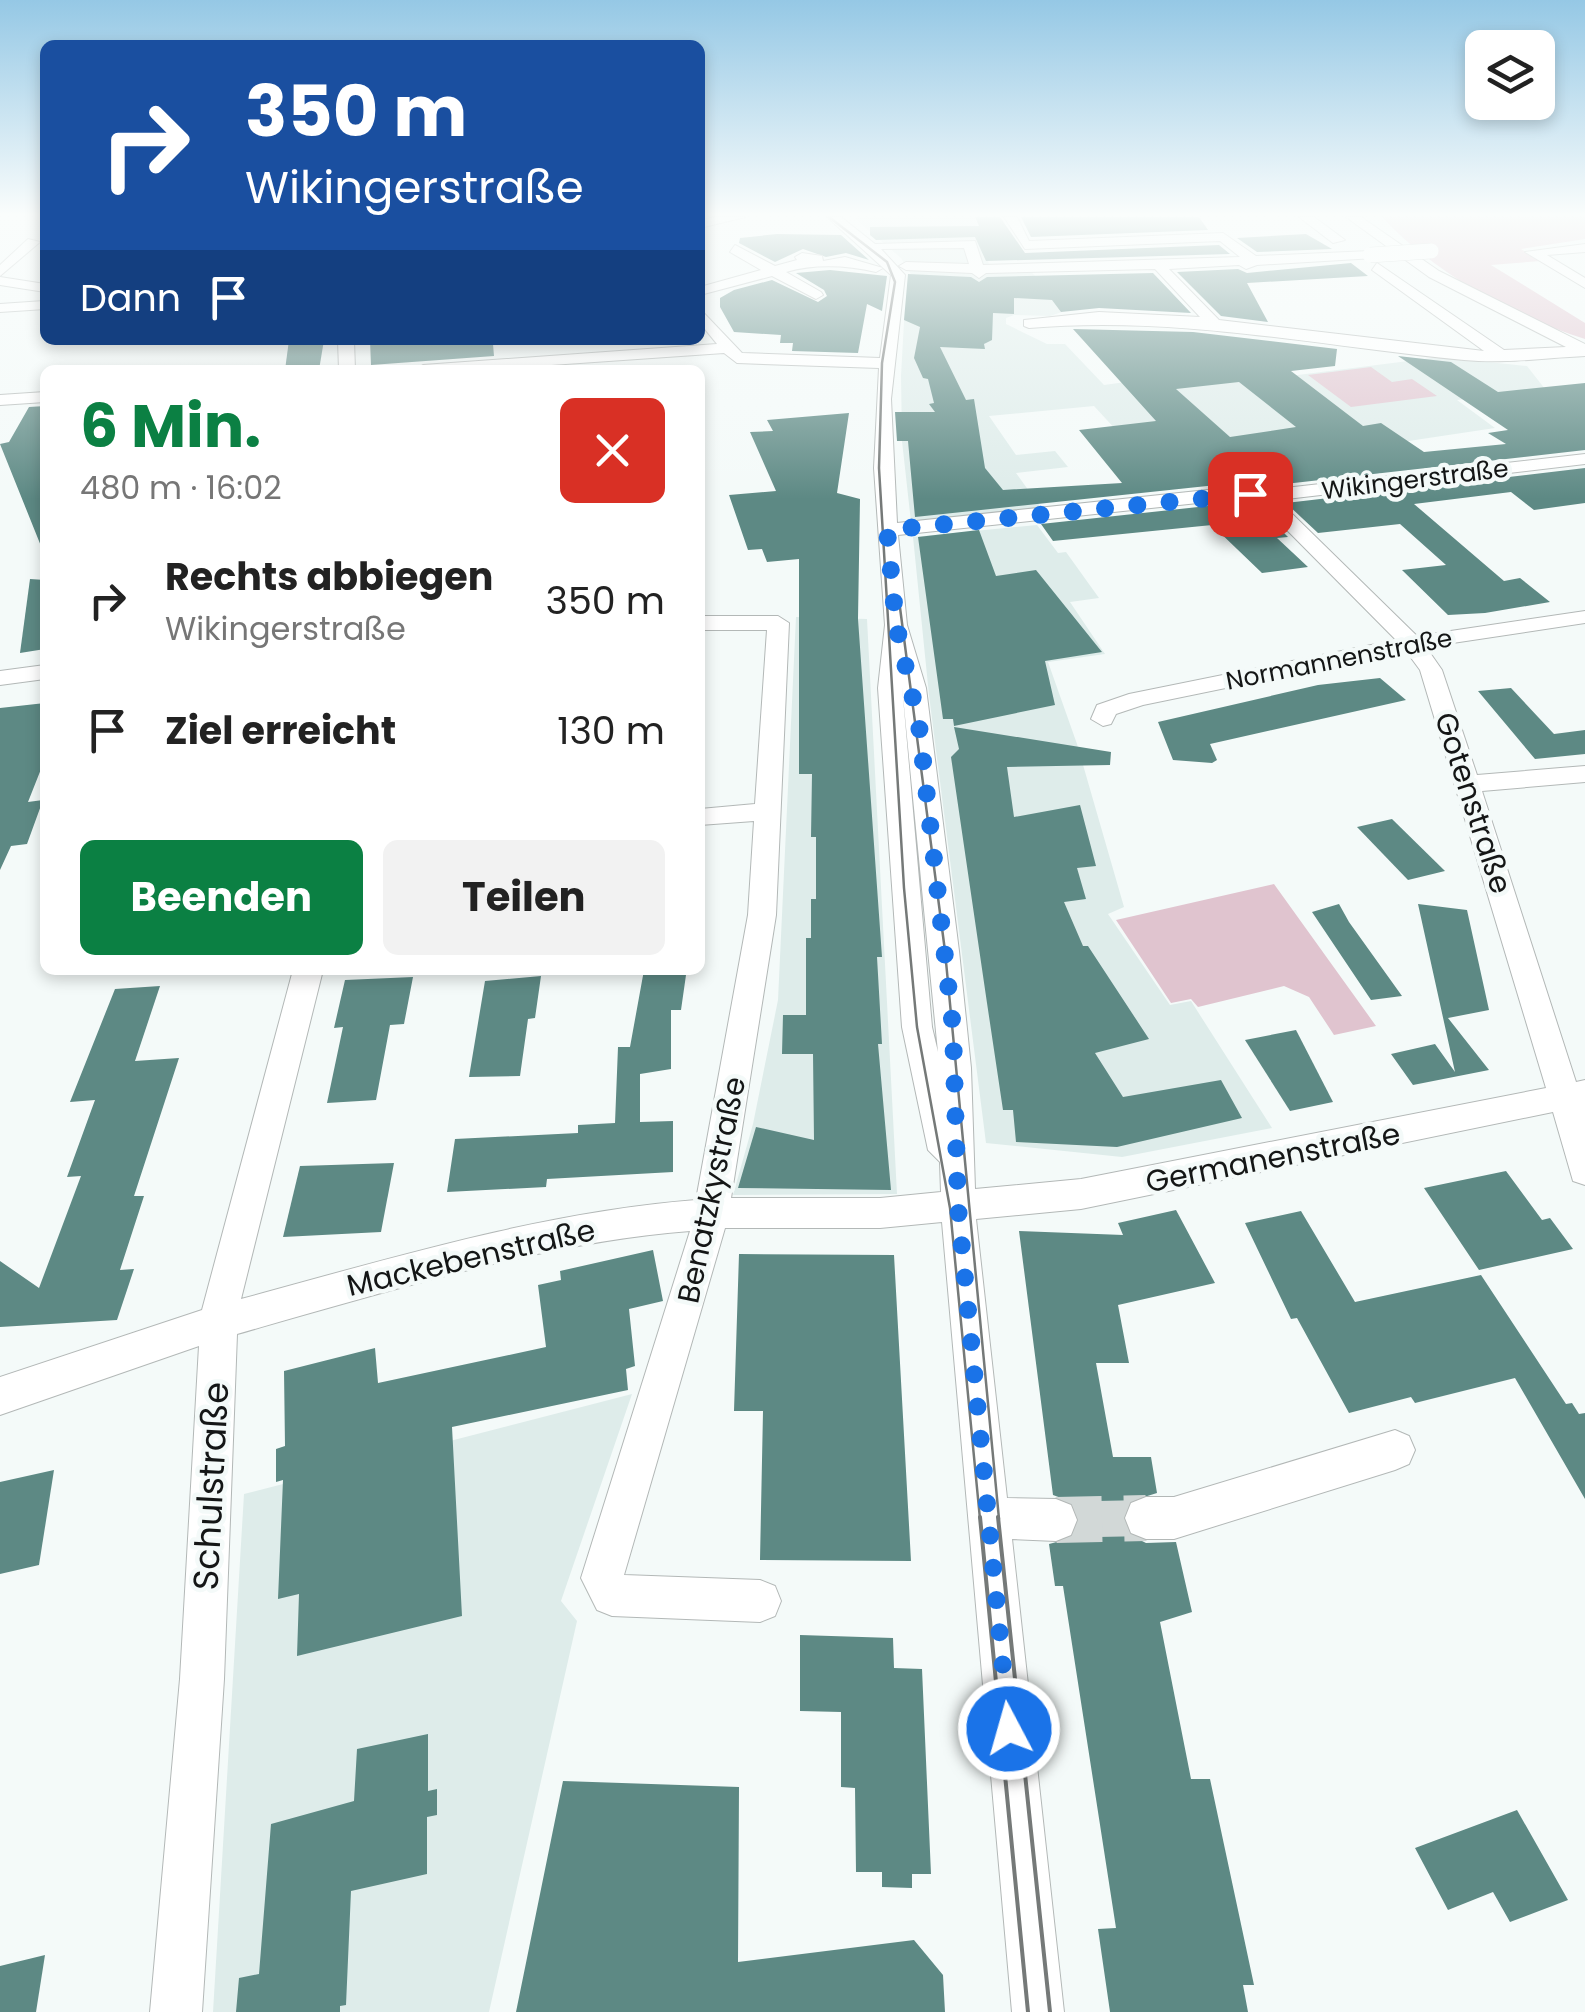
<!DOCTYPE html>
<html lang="de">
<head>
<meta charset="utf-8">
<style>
	body { margin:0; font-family:Poppins,sans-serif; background:#f2f2f2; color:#222; height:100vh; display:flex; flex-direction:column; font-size:38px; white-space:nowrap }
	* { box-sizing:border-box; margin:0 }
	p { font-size:32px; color:#767676 }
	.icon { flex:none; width:55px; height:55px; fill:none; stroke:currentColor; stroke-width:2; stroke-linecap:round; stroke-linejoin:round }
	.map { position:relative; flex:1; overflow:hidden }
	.sheet { position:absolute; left:40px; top:365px; width:665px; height:610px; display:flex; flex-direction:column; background:#fff; border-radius:15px; box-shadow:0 5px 15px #0003 }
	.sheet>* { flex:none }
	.banner { position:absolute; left:40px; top:40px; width:665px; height:305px; border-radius:15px; box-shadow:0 5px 15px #0003; background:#1a4fa0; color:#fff; overflow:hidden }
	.fabs { position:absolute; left:1465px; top:30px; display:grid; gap:20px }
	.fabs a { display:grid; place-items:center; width:90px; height:90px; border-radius:15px; background:#fff; box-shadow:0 5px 15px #0003; font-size:50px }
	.pin { position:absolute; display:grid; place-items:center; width:85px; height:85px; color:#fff; margin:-42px; border-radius:20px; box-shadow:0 5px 15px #0006 }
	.me { position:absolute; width:110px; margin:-55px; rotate:354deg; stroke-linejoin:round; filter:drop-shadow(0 0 8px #0008) }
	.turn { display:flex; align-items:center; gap:35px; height:210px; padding:0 40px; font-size:45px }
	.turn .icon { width:130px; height:130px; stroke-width:2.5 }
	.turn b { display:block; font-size:70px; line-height:85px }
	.then { display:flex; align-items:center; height:95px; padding:0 40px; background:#0003; gap:20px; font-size:38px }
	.round { display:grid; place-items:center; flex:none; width:105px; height:105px; border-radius:15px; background:#f2f2f2 }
	.summary { display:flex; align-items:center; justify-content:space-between; height:170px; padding:0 40px }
	h1 { font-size:60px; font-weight:700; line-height:75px; color:#0b8043 }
	.button { display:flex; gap:20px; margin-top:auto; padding:20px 40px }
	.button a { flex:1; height:115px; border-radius:15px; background:#0b8043; color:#fff; font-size:40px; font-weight:700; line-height:115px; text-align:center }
	.button a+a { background:#f2f2f2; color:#222 }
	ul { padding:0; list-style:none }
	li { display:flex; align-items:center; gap:30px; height:130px; padding:0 40px }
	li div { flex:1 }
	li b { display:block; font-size:38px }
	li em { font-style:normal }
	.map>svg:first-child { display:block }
	.built { fill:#deecea }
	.green { fill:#e0c4cf }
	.building { fill:#5d8984; fill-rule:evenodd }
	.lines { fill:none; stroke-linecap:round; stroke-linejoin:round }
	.minor-tunnel-far1 { stroke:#d2d8d7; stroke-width:36; stroke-dasharray:36 19; stroke-linecap:butt }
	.minor-tunnel { stroke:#d2d8d7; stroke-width:46; stroke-dasharray:46 22; stroke-linecap:butt }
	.minor-casing { stroke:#b3b8b7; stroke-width:2 }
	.minor { fill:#fff; fill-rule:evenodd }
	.tram-far1 { stroke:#757978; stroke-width:2.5 }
	.tram { stroke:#757978; stroke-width:4 }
	.minor-bridge-casing { stroke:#b3b8b7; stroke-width:16; stroke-linecap:butt }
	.minor-bridge { stroke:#fff; stroke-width:15 }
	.route { stroke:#1a73e8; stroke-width:18; stroke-dasharray:0 32.4 }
	.labels { text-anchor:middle; stroke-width:9; stroke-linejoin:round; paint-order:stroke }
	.far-street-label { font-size:25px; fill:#141616; stroke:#f4faf9 }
	.street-label { font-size:30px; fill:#141616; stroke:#f4faf9 }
	.near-street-label { font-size:35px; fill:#141616; stroke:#f4faf9 }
</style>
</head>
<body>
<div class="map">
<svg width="1585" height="2012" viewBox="0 0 1585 2012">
	<rect width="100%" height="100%" fill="#f4faf9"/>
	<g class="built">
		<polygon points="853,217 975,217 990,268 1028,269 1055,295 1062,312 1050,316 1014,315 1006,318 1006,324 1047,344 1065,344 1104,385 1198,372 1266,379 1440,357 1527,366 1545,389 1457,400 1495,428 1322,454 1344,474 1226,486 1191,453 1142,458 1094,406 989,416 1016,455 1055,451 1068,467 1016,473 1042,509 911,522 902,441 901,376 904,322 914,279 901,258"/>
		<polygon points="1037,525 1058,553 1066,552 1099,598 1070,602 1105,654 1048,662 1077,744 1124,907 1108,914 1170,1005 1191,1001 1272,1128 1122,1157 986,1143 929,695 913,537"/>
		<polygon points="796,617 867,619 897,1194 733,1195 753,1124 778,1000"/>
		<polygon points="632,1394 561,1601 577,1621 489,2012 213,2012 244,1494"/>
	</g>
	<g class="green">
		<path d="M1382,217H1585V239L1521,249L1541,261L1491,265L1585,323V339C1512,316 1434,273 1382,217Z"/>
		<polygon points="1371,367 1392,382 1412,379 1437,396 1351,407 1308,375"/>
		<polygon points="1274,884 1376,1026 1334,1035 1309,997 1284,986 1198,1007 1191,999 1171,1003 1116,920"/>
	</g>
	<g class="building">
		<polygon points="975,217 1000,217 1025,253 1219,245 1230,254 986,261 975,237 876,240 870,235 870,227 979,226"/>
		<polygon points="1021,217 1199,217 1208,230 1031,237"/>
		<polygon points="777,234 841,235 869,260 846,253 826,257 803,249 775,262 739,243 740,238"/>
		<polygon points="1306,234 1332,249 1257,252 1237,238"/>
		<polygon points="1351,263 1368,276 1247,283 1268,322 1221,316 1177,272 1238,269 1247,273"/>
		<polygon points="830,270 887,276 882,311 867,304 858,353 792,351 793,343 780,343 781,335 734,332 720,307 720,298 734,290 772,280 818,302 827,296 824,290 796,273"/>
		<path d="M1153,273L1191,313L1099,308L1061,312L1052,300L1014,298V314L993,313L992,340L984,344L985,349L940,347L966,400L974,399L985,468L1003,490L1122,483L1079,430L1156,421L1073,329L1193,332L1337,349L1335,366L1291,371L1363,426L1381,423L1424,452L1506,444L1488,433L1508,430L1398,356L1451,362L1498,392L1585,383V450L1276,485L1226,484L915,517L908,441H897L895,412H935L929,404L934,403L928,379L923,378L914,358L920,327L904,320L908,274L971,277L979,282L987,277ZM1239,382L1296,427L1230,437L1176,389Z"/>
		<polygon points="289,340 324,340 319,370 285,370"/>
		<polygon points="370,340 471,340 472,345 493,344 494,356 371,365"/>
		<polygon points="45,406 45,556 0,444 9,442 29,407"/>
		<polygon points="849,413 837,493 860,499 858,619 882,957 877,957 882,1044 878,1044 891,1190 738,1188 756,1127 814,1140 813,1054 782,1054 783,1015 806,1015 806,938 811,938 811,899 816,899 816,837 811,837 812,774 799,774 799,559 767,562 762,549 748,550 729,495 776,491 750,432 773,431 767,420"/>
		<polygon points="1585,468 1585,503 1534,510 1511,492 1414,504 1504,581 1520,578 1550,602 1485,613 1448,615 1402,570 1446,565 1400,524 1318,533 1286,503"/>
		<polygon points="1226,504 1255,504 1288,537 1277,538 1308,567 1262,573 1212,525 1053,541 1041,524"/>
		<polygon points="979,530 996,576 1036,570 1102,652 1045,661 1055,705 954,726 953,719 943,719 918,537"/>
		<polygon points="30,579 45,580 45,649 20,653"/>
		<polygon points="1380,678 1406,700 1210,744 1217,760 1212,763 1173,760 1158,722 1318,685"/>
		<polygon points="1511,688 1554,734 1585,730 1585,754 1535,759 1478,691"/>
		<polygon points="45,703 45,759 28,802 43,800 27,844 11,846 0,870 0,708"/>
		<polygon points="954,727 1111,752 1110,765 1007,767 1014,817 1080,805 1096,866 1077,868 1086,899 1064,902 1083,946 1088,946 1149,1039 1095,1053 1123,1097 1221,1080 1242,1118 1117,1147 1016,1142 1013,1110 1003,1110 987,1003 951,757 959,749"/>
		<polygon points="1392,819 1445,871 1408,880 1357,827"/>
		<polygon points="1339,904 1349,922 1402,996 1371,1000 1312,912"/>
		<polygon points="1418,904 1467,910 1489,1010 1448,1018 1489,1070 1413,1085 1391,1054 1435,1044 1455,1072"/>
		<polygon points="644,970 686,975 681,1010 671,1010 671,1069 640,1074 640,1122 673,1121 673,1172 547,1179 546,1187 447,1192 455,1139 578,1133 578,1125 615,1123 618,1047 630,1047"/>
		<polygon points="541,976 535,1018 528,1019 520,1076 469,1077 485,981"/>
		<polygon points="413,977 404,1024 390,1025 376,1100 327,1103 343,1027 334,1028 345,980"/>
		<polygon points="160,986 135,1061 179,1058 134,1196 144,1196 120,1270 134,1269 117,1320 0,1327 0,1261 39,1288 81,1176 67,1177 95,1100 70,1102 115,989"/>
		<polygon points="1296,1030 1333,1102 1290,1111 1245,1040"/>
		<polygon points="394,1163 381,1232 283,1237 300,1166"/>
		<polygon points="1506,1171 1542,1220 1550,1218 1573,1249 1479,1270 1424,1188"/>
		<polygon points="1176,1210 1215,1283 1118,1305 1129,1363 1096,1363 1113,1457 1151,1457 1157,1493 1128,1502 1122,1517 1128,1534 1146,1543 1176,1542 1192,1612 1160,1622 1191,1779 1210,1779 1254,1985 1243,1985 1248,2012 1110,2012 1098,1929 1116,1928 1063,1586 1055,1586 1049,1544 1072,1538 1080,1519 1072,1502 1053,1495 1019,1231 1123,1235 1118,1223"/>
		<polygon points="1301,1211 1355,1302 1481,1275 1566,1404 1572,1403 1579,1414 1585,1413 1585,1499 1515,1378 1415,1403 1411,1397 1349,1413 1297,1318 1291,1319 1245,1223"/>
		<polygon points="653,1250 663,1301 629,1309 635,1366 626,1369 628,1390 452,1427 462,1616 297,1656 299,1594 278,1599 283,1480 276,1482 276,1449 285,1446 284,1371 375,1348 378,1383 546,1347 538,1285 561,1280 560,1271"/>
		<polygon points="739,1254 894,1255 911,1561 760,1560 763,1411 734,1411"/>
		<polygon points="54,1470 39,1565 0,1574 0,1482"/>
		<polygon points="800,1635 893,1638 894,1668 922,1669 931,1874 912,1874 912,1888 882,1887 882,1872 856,1872 855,1788 841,1787 841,1712 800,1711"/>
		<polygon points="428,1734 428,1791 437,1789 437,1815 427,1817 427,1874 351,1891 346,2005 340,2006 340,2012 236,2012 239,1978 259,1974 271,1824 354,1801 357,1749"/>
		<polygon points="563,1781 739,1787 738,1962 914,1940 943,1975 945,2012 516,2012"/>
		<polygon points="1517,1810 1568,1900 1510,1922 1493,1892 1448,1910 1415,1848"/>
		<polygon points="45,1955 36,2012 0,2012 0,1966"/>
	</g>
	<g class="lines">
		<polyline class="minor-tunnel-far1" points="1098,1519 1146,1518"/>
		<polyline class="minor-tunnel" points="1056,1520 1146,1518"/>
		<defs>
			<g id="minor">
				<polygon points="716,217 745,217 700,228 700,220"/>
				<path d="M827,217H841L875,244L975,241L983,265L1240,257L1220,241L1025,249L1004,217H1017L1029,241L1223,233L1256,256L1370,251L1375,258L1257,265L1246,269L1239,265L1169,269L1219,320L1484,351L1372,270L1377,263L1504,350L1566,347L1429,277L1346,217H1361L1439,271L1585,344V356C1543,358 1505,364 1464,360C1318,346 1177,315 1029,328L1024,326V320L1099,312L1200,317L1155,269L986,273L979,278L972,273L906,270L899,266L906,262L969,264L964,248L881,249L905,275L891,399L897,523L1226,488L1276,489L1585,454V464L1278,500L1417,636L1585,611V623L1426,647L1442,670L1477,775L1585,766V782L1482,791L1576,1082L1585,1080V1185L1573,1181L1553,1112L1081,1209L976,1219L1007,1498L1056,1499L1071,1505L1077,1520L1071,1535L1056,1541L1012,1539L1064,2012H1012L942,1222L880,1228H725L624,1575L760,1580L775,1586L781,1601L775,1616L760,1622L612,1616L597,1610L581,1578L690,1231C543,1242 379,1294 237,1334L224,1679L202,2012H150L180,1679L199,1346L0,1415V1377L202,1310L293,970H323L241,1299C389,1259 542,1212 696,1200L748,915L754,821L700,825V809L755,804L767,630H700V616H778L789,623L776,915L731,1198H880L941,1192L940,1162L928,1150L902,1027L878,688L885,625L874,468L879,368L737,363L724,353L479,370H415L423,365L717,344L700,323V309L742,353L880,358L891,275ZM1226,500H1257L1396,640L1129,694L1097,705L1091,719L1103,726L1111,724L1116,714L1143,705L1406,651L1420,670L1546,1088L1081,1179L975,1189L971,1068L959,951L926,688L907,625L898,535ZM902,686L938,1052L932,1027Z"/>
				<polygon points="1299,217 1314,217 1345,240 1333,243"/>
				<polygon points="28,239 40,242 0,276 0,265"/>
				<polygon points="1585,244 1585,252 1547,255 1585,278 1585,288 1525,252"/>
				<path d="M735,245L775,266L797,260L795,257L802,253L822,256L823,261L845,257L883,268L876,272C846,265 814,264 786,272L821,292L823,295L816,299L772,276L700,295V287L761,270L730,252Z"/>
				<polygon points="0,277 45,284 45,292 0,285"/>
				<polygon points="44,301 45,309 0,312 0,304"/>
				<polygon points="338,340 354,340 355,370 339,370"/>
				<polygon points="45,392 45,402 0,405 0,395"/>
				<polygon points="45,665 45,679 0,685 0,671"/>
				<polygon points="1395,1430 1409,1436 1415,1450 1409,1464 1395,1470 1174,1539 1146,1539 1131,1533 1125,1518 1131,1503 1146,1497 1174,1497"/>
			</g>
		</defs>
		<use href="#minor" class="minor-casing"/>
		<use href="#minor" class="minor"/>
		<g class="tram-far1">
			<polyline points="829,217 887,262 895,282 882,363 879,468 904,888 917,1027 950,1208 980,1519"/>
			<polyline points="899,600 945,951 999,1519"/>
		</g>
		<g class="tram">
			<polyline points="980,1517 1028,2012"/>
			<polyline points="998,1517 1050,2012"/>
		</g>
		<defs>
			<polyline id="minor-bridge" points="1370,255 1431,251"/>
		</defs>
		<use href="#minor-bridge" class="minor-bridge-casing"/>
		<use href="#minor-bridge" class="minor-bridge"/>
	</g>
	<linearGradient id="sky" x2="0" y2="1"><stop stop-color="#95c8e5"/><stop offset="0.43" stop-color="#fafdfc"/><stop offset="1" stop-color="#fafdfc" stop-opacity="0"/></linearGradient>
	<rect width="1585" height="499" fill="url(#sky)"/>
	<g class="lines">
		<polyline class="route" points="1009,1729 958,1207 953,1028 919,725 896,624 887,530 1250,494"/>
	</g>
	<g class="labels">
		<g class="far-street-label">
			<text transform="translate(1415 479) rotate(-7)" y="9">Wikingerstraße</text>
			<text transform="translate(1339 659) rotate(-11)" y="9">Normannenstraße</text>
		</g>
		<g class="street-label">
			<text transform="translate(1473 803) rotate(72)" y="10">Gotenstraße</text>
			<text transform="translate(1273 1158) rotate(-11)" y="10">Germanenstraße</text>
			<text transform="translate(712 1190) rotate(-78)" y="10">Benatzkystraße</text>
			<text transform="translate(471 1258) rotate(-13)" y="10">Mackebenstraße</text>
		</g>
		<g class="near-street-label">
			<text transform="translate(211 1486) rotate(-87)" y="12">Schulstraße</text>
		</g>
	</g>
</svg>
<div class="fabs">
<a><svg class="icon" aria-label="layers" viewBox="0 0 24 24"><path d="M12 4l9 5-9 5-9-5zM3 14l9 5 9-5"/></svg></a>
</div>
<div class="pin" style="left:1250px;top:494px;background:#d93025"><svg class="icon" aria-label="arrive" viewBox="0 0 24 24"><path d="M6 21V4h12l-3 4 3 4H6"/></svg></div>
<svg class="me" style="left:1009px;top:1729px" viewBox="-20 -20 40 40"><circle r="17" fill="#1a73e8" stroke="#fff" stroke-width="3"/><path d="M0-11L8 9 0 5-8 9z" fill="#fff"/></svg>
<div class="banner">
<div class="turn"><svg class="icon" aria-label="right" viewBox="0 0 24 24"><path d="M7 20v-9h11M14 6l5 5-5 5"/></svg><div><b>350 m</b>Wikingerstraße</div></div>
<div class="then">Dann<svg class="icon" aria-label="arrive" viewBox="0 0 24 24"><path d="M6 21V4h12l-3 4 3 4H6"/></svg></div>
</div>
<section class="sheet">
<div class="summary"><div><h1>6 Min.</h1><p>480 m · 16:02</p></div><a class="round" style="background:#d93025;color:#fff"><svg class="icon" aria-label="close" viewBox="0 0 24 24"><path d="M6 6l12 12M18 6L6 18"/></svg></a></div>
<ul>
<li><svg class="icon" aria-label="right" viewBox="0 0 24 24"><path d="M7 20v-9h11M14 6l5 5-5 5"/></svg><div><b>Rechts abbiegen</b><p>Wikingerstraße</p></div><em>350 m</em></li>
<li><svg class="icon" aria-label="arrive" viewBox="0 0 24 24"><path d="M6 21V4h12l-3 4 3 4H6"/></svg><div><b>Ziel erreicht</b></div><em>130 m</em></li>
</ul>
<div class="button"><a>Beenden</a><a>Teilen</a></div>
</section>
</div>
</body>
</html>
